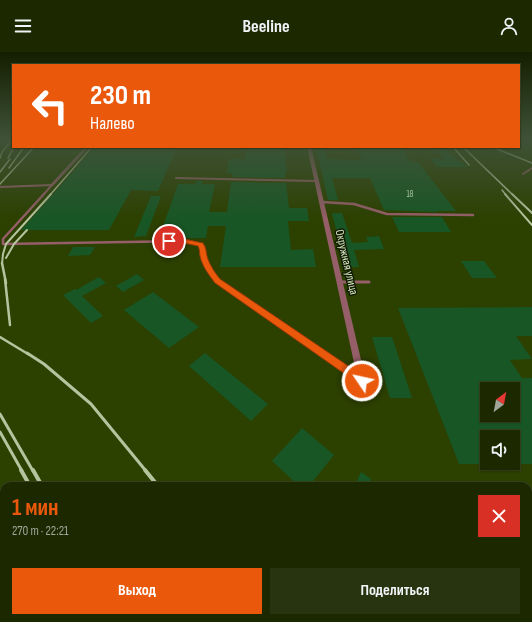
<!DOCTYPE html>
<html lang="ru">
<head>
<meta charset="utf-8">
<style>
	body { margin:0; font-family:"Sofia Sans Condensed",sans-serif; background:#28340f; color:#f1f3f6; height:100vh; display:flex; flex-direction:column; font-size:15px; white-space:nowrap }
	* { box-sizing:border-box; margin:0 }
	p { font-size:13px; color:#a0a699 }
	.icon { flex:none; width:22px; height:22px; fill:none; stroke:currentColor; stroke-width:2; stroke-linecap:round; stroke-linejoin:round }
	.map { position:relative; flex:1; overflow:hidden }
	.details { position:absolute; left:0px; top:430px; width:532px; height:140px; display:flex; flex-direction:column; background:#1b2800; border-radius:12px 12px 0 0; box-shadow:0 1px 3px #0004,0 0 0 1px #394422 }
	.details>* { flex:none }
	.hud { position:absolute; left:12px; top:12px; width:508px; height:84px; border-radius:0px; box-shadow:0 1px 3px #0004,0 0 0 1px #394422; background:#ea580c; color:#fff; overflow:hidden }
	.needle { width:26px; rotate:32deg }
	.controls { position:absolute; left:480px; top:330px; display:grid; gap:8px }
	.controls a { display:grid; place-items:center; width:40px; height:40px; border-radius:0px; background:#1b2800; box-shadow:0 1px 3px #0004,0 0 0 1px #394422; font-size:20px }
	.pin { position:absolute; display:grid; place-items:center; width:34px; height:34px; color:#fff; margin:-17px; border:2px solid #fff; border-radius:50%; box-shadow:0 1px 4px #0007 }
	.me { position:absolute; width:44px; margin:-22px; rotate:304deg; stroke-linejoin:round; filter:drop-shadow(0 0 3px #0008) }
	.turn { display:flex; align-items:center; gap:14px; height:84px; padding:0 12px; font-size:18px }
	.turn .icon { width:52px; height:52px; stroke-width:2.5 }
	.turn b { display:block; font-size:28px; line-height:34px }
	.round { display:grid; place-items:center; flex:none; width:42px; height:42px; border-radius:0px; background:#28340f }
	.overview { display:flex; align-items:center; justify-content:space-between; height:68px; padding:0 12px }
	h1 { font-size:24px; font-weight:700; line-height:30px; color:#ea580c }
	.button { display:flex; gap:8px; margin-top:auto; padding:8px 12px }
	.button a { flex:1; height:46px; border-radius:0px; background:#ea580c; color:#fff; font-size:16px; font-weight:700; line-height:46px; text-align:center }
	.button a+a { background:#28340f; color:#f1f3f6 }
	header { display:flex; justify-content:space-between; align-items:center; height:52px; padding:0 12px; background:#1b2800; font-size:18px; font-weight:700 }
	.map>svg:first-child { display:block }
	.built { fill:#2c4000; fill-rule:evenodd }
	.building { fill:#185625; fill-rule:evenodd }
	.lines { fill:none; stroke-linecap:round; stroke-linejoin:round }
	.service-far3 { stroke:#955e68; stroke-width:2 }
	.service-far2 { stroke:#955e68; stroke-width:2.5 }
	.service-far1 { stroke:#955e68; stroke-width:3 }
	.service { stroke:#955e68; stroke-width:4 }
	.minor { fill:#955e68; fill-rule:evenodd }
	.rail-far4 { stroke:#b4c49e; stroke-width:1.5 }
	.rail-far3 { stroke:#b4c49e; stroke-width:2 }
	.rail-far2 { stroke:#b4c49e; stroke-width:2.5 }
	.rail-far1 { stroke:#b4c49e; stroke-width:3 }
	.rail { stroke:#b4c49e; stroke-width:4 }
	.route { fill:#ea580c; stroke:#983908 }
	.labels { text-anchor:middle; stroke-width:3; stroke-linejoin:round; paint-order:stroke }
	.far-number-label { font-size:9px; fill:#a6c29c }
	.street-label { font-size:12px; fill:#d6e6c3; stroke:#111c01 }
</style>
</head>
<body>
<header><svg class="icon" aria-label="menu" viewBox="0 0 24 24"><path d="M4 6h16M4 12h16M4 18h16"/></svg>Beeline<svg class="icon" aria-label="person" viewBox="0 0 24 24"><circle cx="12" cy="8" r="4"/><path d="M4 21q1-7 8-7t8 7"/></svg></header>
<div class="map">
<svg width="532" height="570" viewBox="0 0 532 570">
	<rect width="100%" height="100%" fill="#243600"/>
	<path class="built" d="M0,88H13V95H519V88H532V570H0ZM487,337H513V363H487ZM487,385H513V411H487ZM4,434H528V566H4Z"/>
	<g class="building">
		<polygon points="95,95 177,95 158,139 131,138 109,178 21,178"/>
		<polygon points="246,95 284,95 287,121 285,121 285,126 232,125 233,121 227,121 229,107 245,107"/>
		<polygon points="316,95 324,95 327,107 362,108 356,96 402,96 411,110 418,110 456,159 437,159 438,160 384,158 370,126 332,126 338,148 328,148"/>
		<polygon points="434,95 444,95 458,109 461,109 467,115 437,115 431,107 445,107"/>
		<polygon points="196,129 203,129 202,132 215,132 209,160 227,160 231,130 286,131 289,156 307,156 309,169 288,169 291,198 313,197 316,215 220,215 226,174 208,174 206,186 159,186 178,132 195,132"/>
		<polygon points="151,144 161,144 146,184 134,185"/>
		<polygon points="332,161 342,161 352,191 368,190 366,185 379,184 384,197 354,198 359,215 345,215"/>
		<polygon points="392,165 442,165 451,180 399,180"/>
		<polygon points="73,195 95,195 90,203 68,204"/>
		<polygon points="461,209 484,209 497,226 472,226"/>
		<polygon points="137,222 144,228 123,240 116,234"/>
		<polygon points="99,225 106,231 82,244 103,264 91,271 63,243 75,237 76,238"/>
		<polygon points="153,240 199,275 169,296 124,258"/>
		<path d="M532,255V284H516L532,307L510,308L522,326H532V412H513V385H487V412H459L398,256ZM487,337H513V363H487Z"/>
		<polygon points="372,285 392,285 412,346 390,346"/>
		<polygon points="205,301 268,352 251,369 189,314"/>
		<polygon points="302,376 334,403 309,434 299,434 272,409"/>
		<polygon points="361,420 371,427 367,434 364,434 357,429"/>
	</g>
	<g class="lines">
		<g class="service-far3">
			<polyline points="523,122 532,116"/>
			<polyline points="176,126 317,129"/>
			<polyline points="43,143 52,133"/>
		</g>
		<g class="service-far2">
			<polyline points="44,142 3,187 3,192 188,189 201,194 207,212"/>
			<polyline points="322,150 354,152 387,162 473,163"/>
		</g>
		<g class="service-far1">
			<polyline points="206,211 217,229 324,302"/>
			<polyline points="340,230 369,230"/>
		</g>
		<polyline class="service" points="322,301 361,328"/>
		<g class="minor">
			<polygon points="85,95 89,95 53,134 0,136 0,134 51,132"/>
			<polygon points="307,95 311,95 366,329 365,331 362,332 359,331 358,329"/>
			<polygon points="0,456 4,458 4,470 0,468"/>
		</g>
		<g class="rail-far4">
			<polyline points="453,95 469,113"/>
			<polyline points="463,95 513,143"/>
			<polyline points="492,95 532,111"/>
			<polyline points="0,106 2,100 12,88"/>
			<polyline points="8,106 14,95"/>
			<polyline points="9,116 24,95"/>
			<polyline points="0,120 10,107"/>
			<polyline points="0,132 34,95"/>
			<polyline points="502,138 506,143"/>
			<polyline points="50,143 92,95"/>
		</g>
		<g class="rail-far3">
			<polyline points="505,142 532,173"/>
			<polyline points="512,142 532,161"/>
			<polyline points="6,206 14,192 27,178"/>
			<polyline points="2,212 3,202 6,192 51,142"/>
		</g>
		<g class="rail-far2">
			<polyline points="2,211 6,231"/>
			<polyline points="5,227 10,273"/>
			<polyline points="0,285 28,302"/>
		</g>
		<g class="rail-far1">
			<polyline points="27,301 44,312 91,352 146,419"/>
			<polyline points="0,362 33,419"/>
			<polyline points="0,380 22,419"/>
		</g>
		<g class="rail">
			<polyline points="21,418 30,434"/>
			<polyline points="33,418 42,434"/>
			<polyline points="145,418 158,434"/>
			<polyline points="105,566 107,570"/>
			<polyline points="119,566 122,570"/>
			<polyline points="264,566 267,570"/>
		</g>
	</g>
	<linearGradient id="sky" x2="0" y2="1"><stop stop-color="#141e00"/><stop offset="0.52" stop-color="#3f5237"/><stop offset="1" stop-color="#3f5237" stop-opacity="0"/></linearGradient>
	<rect width="532" height="168" fill="url(#sky)"/>
	<path class="route" d="M167,187H184L203,191C206,196 206,198 207,204C209,212 215,221 220,227L366,326L367,329L366,332L362,333L359,332L215,231C209,223 202,214 200,204C199,200 200,198 198,194L184,191H169L166,189Z"/>
	<g class="labels">
		<g class="far-number-label">
			<text x="410" y="145">18</text>
		</g>
		<g class="street-label">
			<text transform="translate(347 210) rotate(77)" y="4">Окружная улица</text>
		</g>
	</g>
</svg>
<div class="controls">
<a><svg class="needle" viewBox="-14 -14 28 28"><path d="M0-13l5 13h-10z" fill="#e53935"/><path d="M0 13l5-13h-10z" fill="#a0a699"/></svg></a>
<a><svg class="icon" aria-label="sound" viewBox="0 0 24 24"><path d="M4 9h4l5-4v14l-5-4H4zM17 9q2 3 0 6"/></svg></a>
</div>
<div class="pin" style="left:169px;top:189px;background:#d93025"><svg class="icon" aria-label="arrive" viewBox="0 0 24 24"><path d="M6 21V4h12l-3 4 3 4H6"/></svg></div>
<svg class="me" style="left:362px;top:329px" viewBox="-20 -20 40 40"><circle r="17" fill="#ea580c" stroke="#fff" stroke-width="3"/><path d="M0-11L8 9 0 5-8 9z" fill="#fff"/></svg>
<div class="hud">
<div class="turn"><svg class="icon" aria-label="left" viewBox="0 0 24 24"><path d="M17 20v-9H6M10 6l-5 5 5 5"/></svg><div><b>230 m</b>Налево</div></div>
</div>
<section class="details">
<div class="overview"><div><h1>1 мин</h1><p>270 m · 22:21</p></div><a class="round" style="background:#d93025;color:#fff"><svg class="icon" aria-label="close" viewBox="0 0 24 24"><path d="M6 6l12 12M18 6L6 18"/></svg></a></div>
<div class="button"><a>Выход</a><a>Поделиться</a></div>
</section>
</div>
</body>
</html>
